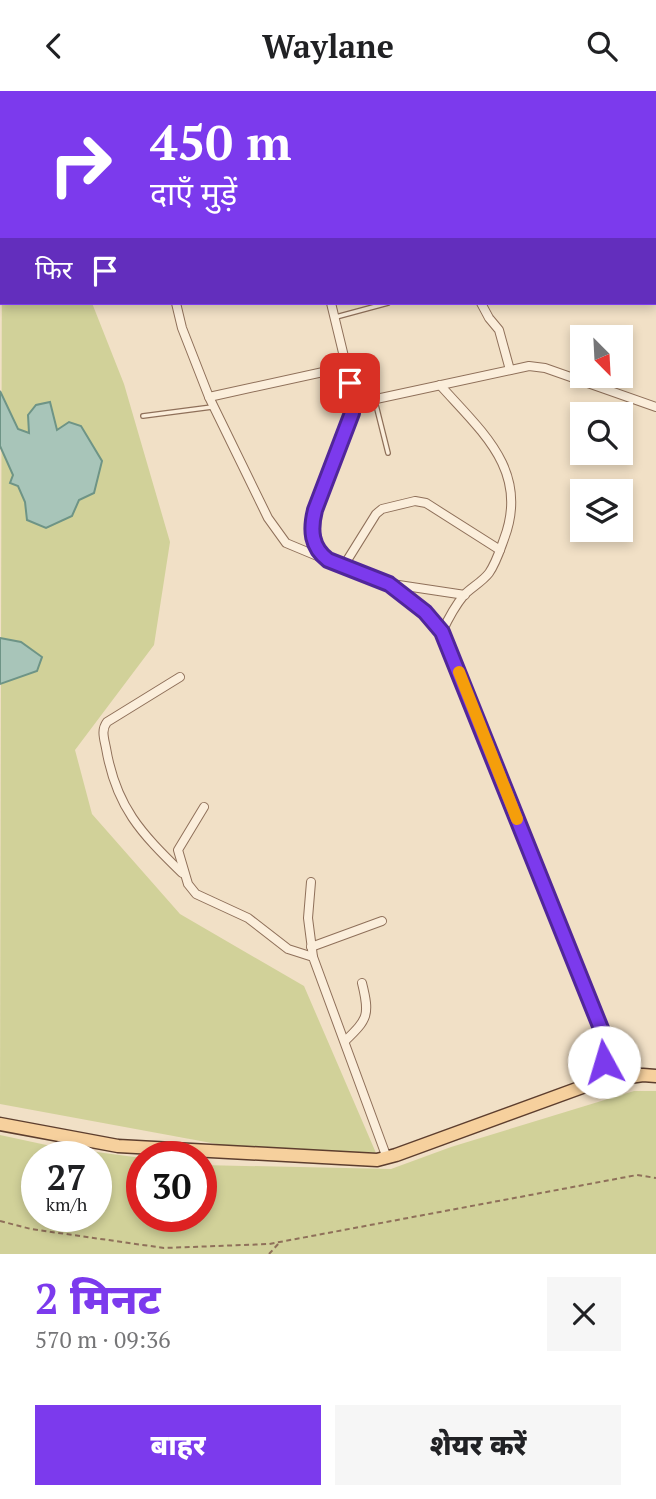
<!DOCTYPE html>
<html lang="hi">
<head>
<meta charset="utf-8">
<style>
	body { margin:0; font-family:"PT Serif","Noto Sans Devanagari",serif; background:#f6f6f6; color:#202124; height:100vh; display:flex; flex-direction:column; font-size:26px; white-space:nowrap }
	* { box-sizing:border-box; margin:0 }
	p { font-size:23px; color:#757577 }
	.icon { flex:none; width:38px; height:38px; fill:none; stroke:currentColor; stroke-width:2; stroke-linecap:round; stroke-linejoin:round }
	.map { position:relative; height:1163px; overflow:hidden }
	.details { display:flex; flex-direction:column; background:#fff; flex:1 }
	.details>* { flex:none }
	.hud { position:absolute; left:0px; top:0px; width:656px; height:214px; box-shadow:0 4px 10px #0003; background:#7c3aed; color:#fff; overflow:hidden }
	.needle { width:46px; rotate:156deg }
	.controls { position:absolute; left:570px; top:234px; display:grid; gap:14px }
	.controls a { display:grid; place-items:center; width:63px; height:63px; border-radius:0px; background:#fff; box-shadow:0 4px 10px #0003; font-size:35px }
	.speed { position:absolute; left:21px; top:1050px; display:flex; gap:14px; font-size:35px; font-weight:700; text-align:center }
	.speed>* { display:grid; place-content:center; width:91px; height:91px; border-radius:50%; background:#fff; box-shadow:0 4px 10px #0003; line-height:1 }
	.speed small { font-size:18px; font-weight:400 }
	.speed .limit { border:10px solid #d22; background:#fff; color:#111 }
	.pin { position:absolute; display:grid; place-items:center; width:60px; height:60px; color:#fff; margin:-30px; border-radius:14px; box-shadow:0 4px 10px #0006 }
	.me { position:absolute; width:77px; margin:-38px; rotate:354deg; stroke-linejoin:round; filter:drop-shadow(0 0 5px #0008) }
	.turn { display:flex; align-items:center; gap:24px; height:147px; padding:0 35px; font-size:32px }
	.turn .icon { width:91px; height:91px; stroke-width:2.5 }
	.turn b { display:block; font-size:49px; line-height:60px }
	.then { display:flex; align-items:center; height:66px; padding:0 35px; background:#0003; gap:14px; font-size:26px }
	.round { display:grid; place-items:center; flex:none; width:74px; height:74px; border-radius:0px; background:#f6f6f6 }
	.overview { display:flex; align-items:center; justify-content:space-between; height:119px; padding:0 35px }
	h1 { font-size:42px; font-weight:800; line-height:52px; color:#7c3aed }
	.primary-button { display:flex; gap:14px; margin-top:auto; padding:14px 35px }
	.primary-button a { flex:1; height:80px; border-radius:0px; background:#7c3aed; color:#fff; font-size:28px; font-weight:800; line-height:80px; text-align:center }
	.primary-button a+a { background:#f6f6f6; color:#202124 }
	header { display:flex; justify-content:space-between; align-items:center; height:91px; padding:0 35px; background:#fff; font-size:32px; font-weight:800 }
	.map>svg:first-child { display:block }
	.green { fill:#d1d199; fill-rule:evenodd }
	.water { fill:#a8c5b9; stroke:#6e9486; stroke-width:2 }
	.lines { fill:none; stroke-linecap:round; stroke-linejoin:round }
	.lane-casing { stroke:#8f705a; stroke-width:6 }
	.street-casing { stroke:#8f705a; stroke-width:10 }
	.primary-casing { stroke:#5d3e2e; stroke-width:15 }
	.path { stroke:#8f705a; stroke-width:2; stroke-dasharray:5 3.5; stroke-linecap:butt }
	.lane { stroke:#fbeedb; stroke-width:3.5 }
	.street { stroke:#fbeedb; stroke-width:8 }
	.primary { stroke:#f6d09d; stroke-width:12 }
	.route-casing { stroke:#51269a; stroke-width:18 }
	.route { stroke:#7c3aed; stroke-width:12 }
	.slow { stroke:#f59e0b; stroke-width:12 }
</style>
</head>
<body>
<header><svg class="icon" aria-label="back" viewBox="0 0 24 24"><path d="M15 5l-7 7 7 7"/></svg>Waylane<svg class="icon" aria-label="search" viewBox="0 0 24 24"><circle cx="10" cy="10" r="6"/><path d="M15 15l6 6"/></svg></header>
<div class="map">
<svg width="656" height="1163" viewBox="0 0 656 1163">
	<rect width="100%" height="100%" fill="#f1e0c6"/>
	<g class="green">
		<polygon points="2,131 2,212 92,212 124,293 170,451 154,554 75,659 92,723 180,823 304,895 376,1062 244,1058 0,1013"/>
		<path d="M634,1000H656V1163H0V1044L51,1055L142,1067V1125H201V1074L391,1078L451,1056ZM37,1066H96V1125H37Z"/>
	</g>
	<g class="water">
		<polygon points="0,300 18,338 29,342 28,324 36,314 50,311 57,339 69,331 81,335 102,370 94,402 79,409 72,425 46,437 27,429 25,411 18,395 10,392 13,384 0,355"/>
		<polygon points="0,547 21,551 42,566 37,580 0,593"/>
	</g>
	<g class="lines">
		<defs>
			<g id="lane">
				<polyline points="336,226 388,212"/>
				<polyline points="375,310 388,362"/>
				<polyline points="143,325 212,316"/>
			</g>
			<g id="street">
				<polyline points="614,2 616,0"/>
				<polyline points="176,212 182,237 209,306 268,427 286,452 322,467"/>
				<path d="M331,212L354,307L353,315L315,419C310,439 311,456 328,469L389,493L425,521L442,541L609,960L643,984"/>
				<polyline points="481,212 489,227 499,239 510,279"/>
				<path d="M440,294C482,341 530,380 504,448C500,459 496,472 489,482C482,491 472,496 464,504C455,515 448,528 442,541"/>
				<polyline points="209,306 346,276"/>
				<polyline points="353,313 529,275 545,277 656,316"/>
				<polyline points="343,476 376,423 382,418 415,410 426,412 500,459"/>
				<polyline points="392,493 465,504"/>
				<path d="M180,586L107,631C101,639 104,647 106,657C116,716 141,742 182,782"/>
				<polyline points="204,716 178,759 188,793 196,803 248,827 288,858 313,866 387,1067"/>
				<polyline points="311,791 308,827 313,866"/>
				<polyline points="311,856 382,830"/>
				<path d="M345,950C368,928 370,924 362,892"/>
				<polyline points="596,991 609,960"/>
			</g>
			<polyline id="primary" points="0,1033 118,1055 377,1069 396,1064 596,991 643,984 656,985"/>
		</defs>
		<use href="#lane" class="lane-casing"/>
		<use href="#street" class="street-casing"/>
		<use href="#primary" class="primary-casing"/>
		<g class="path">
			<polyline points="0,1130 31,1138 164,1157 269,1153 637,1084 656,1087"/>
			<polyline points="269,1163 280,1151"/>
		</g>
		<use href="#lane" class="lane"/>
		<use href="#street" class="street"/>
		<use href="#primary" class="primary"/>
	</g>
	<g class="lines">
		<defs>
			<path id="route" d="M350,292L354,307L352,322L315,419C310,439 311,456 328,469L389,493L425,521L442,541L610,960L604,971"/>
		</defs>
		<use href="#route" class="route-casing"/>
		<use href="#route" class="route"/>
		<polyline class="slow" points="459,581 517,728"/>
	</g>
</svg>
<div class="controls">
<a><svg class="needle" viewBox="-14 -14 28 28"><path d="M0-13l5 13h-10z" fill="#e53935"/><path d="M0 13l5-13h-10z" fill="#757577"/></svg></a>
<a><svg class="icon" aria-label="search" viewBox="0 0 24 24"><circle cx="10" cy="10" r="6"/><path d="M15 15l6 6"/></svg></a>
<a><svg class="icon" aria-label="layers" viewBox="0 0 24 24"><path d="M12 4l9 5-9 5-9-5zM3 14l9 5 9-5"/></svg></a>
</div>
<div class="speed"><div>27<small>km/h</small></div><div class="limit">30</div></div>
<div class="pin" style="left:350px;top:292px;background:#d93025"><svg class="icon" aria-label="arrive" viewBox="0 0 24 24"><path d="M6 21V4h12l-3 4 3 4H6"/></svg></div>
<svg class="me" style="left:604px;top:971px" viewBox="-20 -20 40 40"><circle r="19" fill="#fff"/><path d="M0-13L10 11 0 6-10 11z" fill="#7c3aed"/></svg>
<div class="hud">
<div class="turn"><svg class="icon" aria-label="right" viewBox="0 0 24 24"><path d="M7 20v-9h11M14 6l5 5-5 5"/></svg><div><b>450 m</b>दाएँ मुड़ें</div></div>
<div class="then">फिर<svg class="icon" aria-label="arrive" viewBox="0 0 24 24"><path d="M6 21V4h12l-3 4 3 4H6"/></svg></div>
</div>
</div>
<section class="details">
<div class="overview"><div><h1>2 मिनट</h1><p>570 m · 09:36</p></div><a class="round"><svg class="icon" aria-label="close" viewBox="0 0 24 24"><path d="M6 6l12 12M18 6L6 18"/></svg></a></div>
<div class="primary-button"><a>बाहर</a><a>शेयर करें</a></div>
</section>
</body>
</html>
